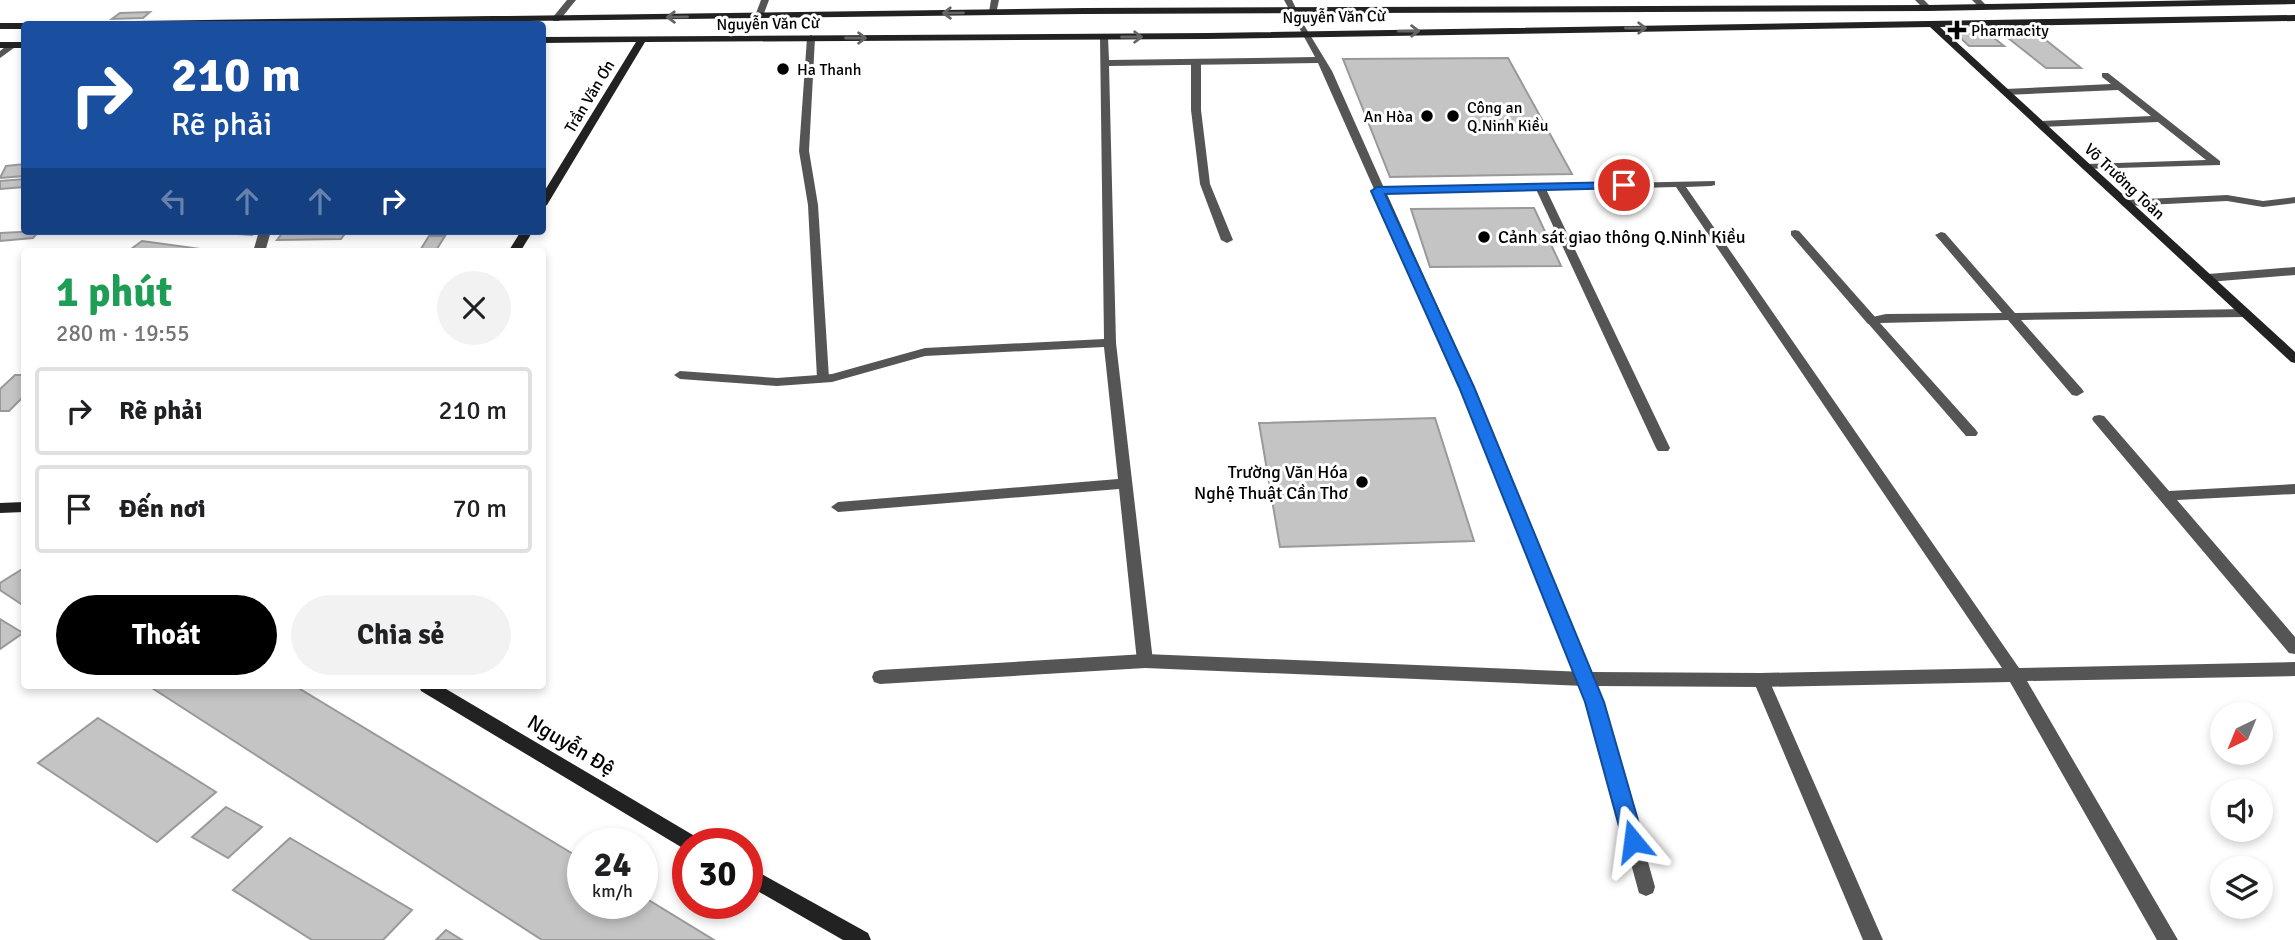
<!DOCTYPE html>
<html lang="vi">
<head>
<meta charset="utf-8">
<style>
	body { margin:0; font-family:Signika,sans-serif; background:#f2f2f2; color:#202124; height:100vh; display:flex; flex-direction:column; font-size:26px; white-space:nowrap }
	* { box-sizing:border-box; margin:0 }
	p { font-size:23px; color:#757577 }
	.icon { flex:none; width:38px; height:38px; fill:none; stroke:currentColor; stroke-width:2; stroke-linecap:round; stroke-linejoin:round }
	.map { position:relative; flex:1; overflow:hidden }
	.details { position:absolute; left:21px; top:248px; width:525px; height:441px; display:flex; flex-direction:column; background:#fff; border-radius:7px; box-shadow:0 4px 10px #0003 }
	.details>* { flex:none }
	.hud { position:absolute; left:21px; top:21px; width:525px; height:214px; border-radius:7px; box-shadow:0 4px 10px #0003; background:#1a4fa0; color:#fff; overflow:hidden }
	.needle { width:46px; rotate:223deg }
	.tools { position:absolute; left:2210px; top:702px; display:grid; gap:14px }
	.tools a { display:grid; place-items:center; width:63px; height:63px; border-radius:50%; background:#fff; box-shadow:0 4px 10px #0003; font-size:35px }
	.speed { position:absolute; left:567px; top:828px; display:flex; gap:14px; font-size:35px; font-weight:700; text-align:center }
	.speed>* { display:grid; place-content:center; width:91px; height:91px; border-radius:50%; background:#fff; box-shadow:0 4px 10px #0003; line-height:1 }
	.speed small { font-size:18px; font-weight:400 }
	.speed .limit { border:10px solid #d22; background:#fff; color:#111 }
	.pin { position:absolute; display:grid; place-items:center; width:60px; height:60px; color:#fff; margin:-30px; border:4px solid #fff; border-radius:50%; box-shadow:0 2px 7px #0007 }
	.me { position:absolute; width:77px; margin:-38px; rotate:344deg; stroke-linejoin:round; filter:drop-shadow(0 0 5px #0008) }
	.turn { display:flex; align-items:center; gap:24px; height:147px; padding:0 35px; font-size:32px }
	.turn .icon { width:91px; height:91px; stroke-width:2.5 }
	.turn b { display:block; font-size:49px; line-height:60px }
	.lanes { display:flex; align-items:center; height:66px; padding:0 35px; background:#0003; justify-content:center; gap:35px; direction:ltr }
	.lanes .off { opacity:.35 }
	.round { display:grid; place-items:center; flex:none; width:74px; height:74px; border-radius:37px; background:#f2f2f2 }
	.summary { display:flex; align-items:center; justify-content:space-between; height:119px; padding:0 35px }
	h1 { font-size:42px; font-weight:800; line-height:52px; color:#1e9e55 }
	.cta { display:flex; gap:14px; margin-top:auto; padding:14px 35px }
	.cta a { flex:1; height:80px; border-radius:42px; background:#000; color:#fff; font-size:28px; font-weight:800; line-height:80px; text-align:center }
	.cta a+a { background:#f2f2f2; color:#202124 }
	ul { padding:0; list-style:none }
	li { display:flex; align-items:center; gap:21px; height:88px; margin:0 14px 10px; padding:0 21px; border:4px solid #e0e0e0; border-radius:7px }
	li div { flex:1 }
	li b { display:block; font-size:26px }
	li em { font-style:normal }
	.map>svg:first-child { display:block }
	.building { fill:#c4c4c4; stroke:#999; stroke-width:2 }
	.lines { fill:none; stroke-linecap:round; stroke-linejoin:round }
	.lane { fill:#555; fill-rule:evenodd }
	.street { fill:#555; fill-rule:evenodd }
	.secondary { fill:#222; fill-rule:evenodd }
	.oneway { stroke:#646464 }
	.route { fill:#1a73e8; stroke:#114b97; stroke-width:2 }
	.poi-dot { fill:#000; stroke:#fff; stroke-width:2.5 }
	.labels { text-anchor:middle; stroke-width:6; stroke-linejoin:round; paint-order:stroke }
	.far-street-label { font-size:16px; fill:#000; stroke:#fff }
	.far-poi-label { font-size:16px; fill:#000; stroke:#fff; text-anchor:start }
	.poi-label { font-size:18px; fill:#000; stroke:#fff; text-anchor:start }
	.near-street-label { font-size:21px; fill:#000; stroke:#fff }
</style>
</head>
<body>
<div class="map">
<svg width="2295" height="940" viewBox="0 0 2295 940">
	<rect width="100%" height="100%" fill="#fff"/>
	<g class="building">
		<polygon points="150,12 143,18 112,19 120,13"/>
		<polygon points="1956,34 1989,34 2004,46 1969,46"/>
		<polygon points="2042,37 2081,68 2046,68 2008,38"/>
		<polygon points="1508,58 1572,174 1390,177 1343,59"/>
		<polygon points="24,164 24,176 0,178 6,166"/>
		<polygon points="24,179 24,187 0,189 0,181"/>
		<polygon points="1534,208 1561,266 1430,267 1411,209"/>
		<polygon points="39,231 33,238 0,241 0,233"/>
		<polygon points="195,231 257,231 252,235"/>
		<polygon points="284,231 347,231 341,239 277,240"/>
		<polygon points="429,236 445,236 435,252 419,252"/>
		<polygon points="142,241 201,249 196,252 127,252"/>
		<polygon points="15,375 24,375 24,396 9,411 0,411 0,389"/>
		<polygon points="1435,418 1474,541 1280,547 1259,423"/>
		<polygon points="24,568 24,606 0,590 0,583"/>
		<polygon points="0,619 23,633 0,649"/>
		<polygon points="149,686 295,686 583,860 583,903 642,903 642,896 714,940 542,940"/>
		<polygon points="98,718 216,792 157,842 38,763"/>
		<polygon points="226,807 262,827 228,858 192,837"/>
		<polygon points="290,838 412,910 383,940 312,940 233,890"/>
		<polygon points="446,930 462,940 436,940"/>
	</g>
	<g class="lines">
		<g class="lane">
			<polygon points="991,0 999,0 996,14 989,12"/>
			<polygon points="1972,0 1981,0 1988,7 1981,9"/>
			<polygon points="811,35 815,38 809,151 818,205 829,378 823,382 817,378 808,205 799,151 807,38"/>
			<polygon points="1196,59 1201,62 1201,110 1210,184 1233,240 1227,243 1221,240 1200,184 1191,110 1191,62"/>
			<polygon points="2102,73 2108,73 2220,161 2220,165 2083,169 2083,165 2087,164 2206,160 2158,122 2041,127 2036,124 2041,121 2151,116 2118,90 2005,95 2000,92 2005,89 2111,84 2102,77"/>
			<polygon points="1540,184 1545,187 1670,448 1668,451 1658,451 1656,448 1535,187"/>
			<polygon points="2227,195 2263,201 2295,197 2295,203 2263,207 2227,201 2126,206 2121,203 2126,200"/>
			<polygon points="1795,230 1799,231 1876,318 1878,321 1876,324 1868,324 1791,235 1791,231"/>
			<polygon points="259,231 271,231 265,252 253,252"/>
			<polygon points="1145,654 1585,672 1591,674 1593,679 1591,684 1585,686 1145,668 880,684 874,682 872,677 874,672 880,670"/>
			<polygon points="1761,673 1767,675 1769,680 1883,940 1863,940 1753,680 1755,675"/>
		</g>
		<g class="street">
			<polygon points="567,0 576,0 559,21 553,21 553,17"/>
			<polygon points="761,0 769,0 763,16 759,19 755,16"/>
			<path d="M1284,0H1292L1304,25L1332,71L1384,188L1715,181V185L1711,186L1686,187L2019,668L2295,662V676L2027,681L2178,940H2157L2010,682L1761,687L1597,686L1603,702L1655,887L1653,893L1646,896L1639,893L1587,702L1460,387L1376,194L1372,191L1374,189L1318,63L1109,66L1116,343L1153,661L1151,666L1145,668L1139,666L1137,661L1119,489L838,512L831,507L838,502L1118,479L1104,347L925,356L832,382L777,386L680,379L674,375L680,371L777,378L832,374L925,348L1104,339L1100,37L1104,34L1108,37L1109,60L1315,57ZM1676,187L2002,668L1761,673L1591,672L1474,387L1387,194Z"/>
			<polygon points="1915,0 1924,0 1932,8 1925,10"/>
			<polygon points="10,43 18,45 0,58 0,51"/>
			<polygon points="1941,232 1945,233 2015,313 2245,309 2251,313 2245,317 2021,320 2082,389 2084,392 2077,396 2072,395 2008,320 1880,323 1976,430 1978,433 1976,436 1966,436 1866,321 1868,318 1886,314 2002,313 1937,237 1935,235"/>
			<polygon points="2295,267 2295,275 2208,282 2202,278 2208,274"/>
			<polygon points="2099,415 2104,416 2169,491 2295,484 2295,494 2177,500 2295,637 2295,654 2289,653 2094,422 2092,419 2094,416"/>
		</g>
		<g class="secondary">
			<polygon points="2213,0 2295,0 2295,4 1928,11 1084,14 291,24 131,24 135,21 1084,8 1928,5"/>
			<polygon points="2295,15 2295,21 1940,27 2295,352 2295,363 2291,362 1930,27 1208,39 645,42 547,205 542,208 542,195 636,42 542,43 542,37 1208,33"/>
			<polygon points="0,23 24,23 27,24 24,24 24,29 0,29"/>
			<rect x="0" y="42" width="24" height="6"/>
			<polygon points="521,231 533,231 520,252 508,252"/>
			<polygon points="24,502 24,512 0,513 0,503"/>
			<polygon points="419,686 441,686 698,838 701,844 688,844 688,851 686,850 421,691"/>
			<polygon points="747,866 868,933 871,940 843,940 747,885"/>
		</g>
	</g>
	<defs><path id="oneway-shaft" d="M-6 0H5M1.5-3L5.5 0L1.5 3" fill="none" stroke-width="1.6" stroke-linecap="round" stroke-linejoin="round" transform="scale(1.75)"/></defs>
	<g class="oneway">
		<use href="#oneway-shaft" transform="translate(953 13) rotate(179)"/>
		<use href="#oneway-shaft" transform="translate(677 17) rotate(179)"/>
		<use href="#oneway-shaft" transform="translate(1636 28)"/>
		<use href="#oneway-shaft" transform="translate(1409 31) rotate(-1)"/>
		<use href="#oneway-shaft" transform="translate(1132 37)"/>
		<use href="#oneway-shaft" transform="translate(856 38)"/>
	</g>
	<polygon class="route" points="1624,182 1630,185 1628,188 1385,194 1474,387 1604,702 1644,841 1640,848 1633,851 1626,848 1623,841 1585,702 1459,387 1371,191 1377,187"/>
	<g class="poi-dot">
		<path d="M1953.5 19.5h7v7h7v7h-7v7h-7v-7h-7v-7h7z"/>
		<circle cx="783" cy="69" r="7"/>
		<circle cx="1427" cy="116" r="7"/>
		<circle cx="1453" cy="116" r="7"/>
		<circle cx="1484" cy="237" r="7"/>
		<circle cx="1362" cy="482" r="7"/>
	</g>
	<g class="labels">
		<g class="far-street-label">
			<text transform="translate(1334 16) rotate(-1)" y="6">Nguyễn Văn Cừ</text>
			<text transform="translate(768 23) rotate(-1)" y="6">Nguyễn Văn Cừ</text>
			<text transform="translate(589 96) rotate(-59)" y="6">Trần Văn Ơn</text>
			<text transform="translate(2125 181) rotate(43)" y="6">Võ Trường Toản</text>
		</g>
		<g class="far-poi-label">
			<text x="1971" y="36">Pharmacity</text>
			<text x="797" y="75">Ha Thanh</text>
			<text x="1467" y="113">Công an<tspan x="1467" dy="18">Q.Ninh Kiều</tspan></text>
			<text x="1413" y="122" text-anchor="end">An Hòa</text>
		</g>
		<g class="poi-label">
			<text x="1498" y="243">Cảnh sát giao thông Q.Ninh Kiều</text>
			<text x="1348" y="478" text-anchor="end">Trường Văn Hóa<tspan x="1348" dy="21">Nghệ Thuật Cần Thơ</tspan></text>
		</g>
		<g class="near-street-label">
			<text transform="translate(571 745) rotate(31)" y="7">Nguyễn Đệ</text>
		</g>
	</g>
</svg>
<div class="tools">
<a><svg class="needle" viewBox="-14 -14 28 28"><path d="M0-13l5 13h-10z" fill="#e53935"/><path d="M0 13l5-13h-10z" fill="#757577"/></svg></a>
<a><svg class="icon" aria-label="sound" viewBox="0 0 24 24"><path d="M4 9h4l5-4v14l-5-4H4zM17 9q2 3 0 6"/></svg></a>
<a><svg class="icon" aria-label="layers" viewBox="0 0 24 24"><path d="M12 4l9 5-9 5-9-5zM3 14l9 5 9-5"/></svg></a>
</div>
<div class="speed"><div>24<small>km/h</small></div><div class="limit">30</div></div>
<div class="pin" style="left:1624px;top:185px;background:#d93025"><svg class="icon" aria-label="arrive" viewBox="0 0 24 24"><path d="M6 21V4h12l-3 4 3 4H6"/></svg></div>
<svg class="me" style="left:1633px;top:841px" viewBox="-20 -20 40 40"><path d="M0-17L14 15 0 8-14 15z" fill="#1a73e8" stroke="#fff" stroke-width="4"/></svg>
<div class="hud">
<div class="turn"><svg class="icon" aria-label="right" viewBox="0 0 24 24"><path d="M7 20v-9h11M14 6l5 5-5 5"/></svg><div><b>210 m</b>Rẽ phải</div></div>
<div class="lanes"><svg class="icon off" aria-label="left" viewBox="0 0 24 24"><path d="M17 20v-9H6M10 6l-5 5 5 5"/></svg><svg class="icon off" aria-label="ahead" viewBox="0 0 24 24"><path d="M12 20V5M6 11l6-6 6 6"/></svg><svg class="icon off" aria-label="ahead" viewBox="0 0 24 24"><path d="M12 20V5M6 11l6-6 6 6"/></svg><svg class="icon" aria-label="right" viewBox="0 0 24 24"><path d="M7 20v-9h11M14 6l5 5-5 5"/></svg></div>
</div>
<section class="details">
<div class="summary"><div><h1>1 phút</h1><p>280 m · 19:55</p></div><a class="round"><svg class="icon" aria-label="close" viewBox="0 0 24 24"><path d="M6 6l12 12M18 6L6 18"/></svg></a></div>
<ul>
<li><svg class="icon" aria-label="right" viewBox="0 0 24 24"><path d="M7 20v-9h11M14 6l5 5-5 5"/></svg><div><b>Rẽ phải</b></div><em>210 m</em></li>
<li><svg class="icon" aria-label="arrive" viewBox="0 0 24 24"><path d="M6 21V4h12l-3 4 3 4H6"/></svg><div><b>Đến nơi</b></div><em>70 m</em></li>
</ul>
<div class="cta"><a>Thoát</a><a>Chia sẻ</a></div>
</section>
</div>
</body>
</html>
